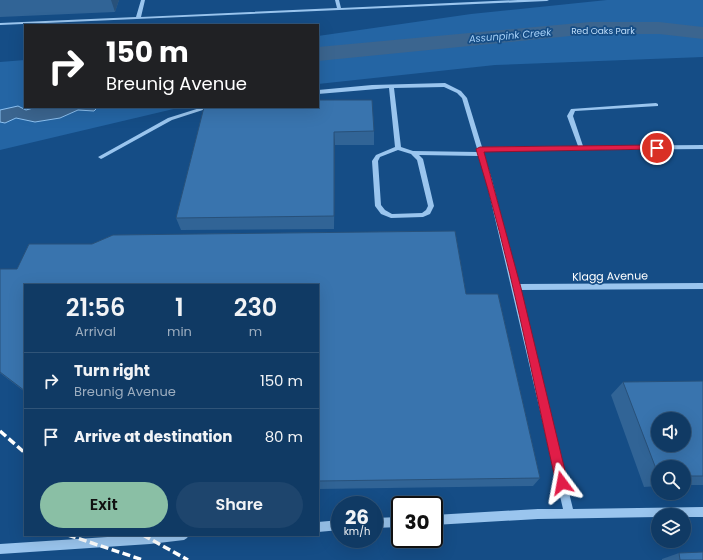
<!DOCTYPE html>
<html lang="en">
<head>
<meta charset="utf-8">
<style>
	body { margin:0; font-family:Poppins,sans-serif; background:#1e456d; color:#f1f3f6; height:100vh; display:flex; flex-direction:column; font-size:15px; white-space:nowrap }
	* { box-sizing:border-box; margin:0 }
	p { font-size:13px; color:#9cadbf }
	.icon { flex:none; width:22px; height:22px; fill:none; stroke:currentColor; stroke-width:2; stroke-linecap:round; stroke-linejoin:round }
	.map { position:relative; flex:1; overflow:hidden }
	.side { position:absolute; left:24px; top:284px; width:295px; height:252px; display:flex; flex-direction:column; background:#103a64; border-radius:0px; box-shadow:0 4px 16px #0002,0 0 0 1px #305478 }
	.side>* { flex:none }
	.top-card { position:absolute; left:24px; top:24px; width:295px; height:84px; border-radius:0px; box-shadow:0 4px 16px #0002,0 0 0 1px #305478; background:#202124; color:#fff; overflow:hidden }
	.tools { position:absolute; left:651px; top:412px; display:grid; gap:8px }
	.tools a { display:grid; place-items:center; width:40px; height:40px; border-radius:50%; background:#103a64; box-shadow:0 4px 16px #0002,0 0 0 1px #305478; font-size:20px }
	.speed { position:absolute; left:331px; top:496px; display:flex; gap:8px; font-size:20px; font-weight:700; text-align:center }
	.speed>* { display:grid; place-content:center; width:52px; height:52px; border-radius:50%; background:#103a64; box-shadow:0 4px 16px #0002,0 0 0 1px #305478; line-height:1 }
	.speed small { font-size:10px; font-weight:400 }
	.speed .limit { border:2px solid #111; border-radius:6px; background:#fff; color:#111 }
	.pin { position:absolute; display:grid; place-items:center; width:34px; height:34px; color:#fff; margin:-17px; border:2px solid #fff; border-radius:50%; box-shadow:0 1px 4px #0007 }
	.me { position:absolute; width:44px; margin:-22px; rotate:347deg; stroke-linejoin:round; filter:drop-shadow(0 0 3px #0008) }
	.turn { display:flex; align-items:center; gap:14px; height:84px; padding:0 16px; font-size:18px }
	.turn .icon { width:52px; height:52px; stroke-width:2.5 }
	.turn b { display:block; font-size:28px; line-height:34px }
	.eta { display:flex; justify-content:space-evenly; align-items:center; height:68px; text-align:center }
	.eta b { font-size:24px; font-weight:600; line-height:28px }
	.button { display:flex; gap:8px; margin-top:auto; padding:8px 16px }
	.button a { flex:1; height:46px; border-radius:24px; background:#8abfa5; color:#111; font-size:16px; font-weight:600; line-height:46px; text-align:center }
	.button a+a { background:#1e456d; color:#f1f3f6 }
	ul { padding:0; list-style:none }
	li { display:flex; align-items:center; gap:12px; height:56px; padding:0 16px; border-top:1px solid #305478 }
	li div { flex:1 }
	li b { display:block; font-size:15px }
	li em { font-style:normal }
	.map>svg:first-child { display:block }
	.green { fill:#2465a4 }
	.water { fill:#3b658f; stroke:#8cc1f1 }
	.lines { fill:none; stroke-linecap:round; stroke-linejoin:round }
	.river { fill:#3b658f; fill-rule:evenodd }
	.minor { fill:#9ac5ee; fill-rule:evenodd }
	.rail { stroke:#fff; stroke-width:3.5; stroke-dasharray:8 3.5; stroke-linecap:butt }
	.wall { fill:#316496 }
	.shaded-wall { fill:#28517a }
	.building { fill:#3974ae; stroke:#28517a; fill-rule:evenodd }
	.route { fill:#e11d48; stroke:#92132f }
	.labels { text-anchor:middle; stroke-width:3.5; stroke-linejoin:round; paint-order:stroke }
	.far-park-label { font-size:9px; fill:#c0defa; stroke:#154d86 }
	.far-water-label { font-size:10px; font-style:italic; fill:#a5cff6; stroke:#154d86 }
	.street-label { font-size:11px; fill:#fff; stroke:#154d86 }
</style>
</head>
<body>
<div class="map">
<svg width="703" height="560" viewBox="0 0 703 560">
	<rect width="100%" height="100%" fill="#154d86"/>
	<g class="green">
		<polygon points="607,0 703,0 703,57 495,65 318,84 318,36 471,14"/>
		<polygon points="25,60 25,107 37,107 26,110 0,110 0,62"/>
		<polygon points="98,107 182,107 0,150 0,122 5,123 16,118 35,122 60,118 78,110 94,111"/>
	</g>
	<polygon class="water" points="18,106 26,110 37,107 98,107 94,111 78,110 60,118 35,122 16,118 5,123 0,122 0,110"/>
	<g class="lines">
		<polygon class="river" points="590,22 659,22 703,27 703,39 659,34 590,34 318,61 318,47"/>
		<g class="minor">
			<polygon points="141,0 145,0 141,17 337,8 335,0 339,0 341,8 518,0 549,0 547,1 0,25 0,23 136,17"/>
			<path d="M445,83L461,91L467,98L482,147L578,146L567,116L571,109L656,103L658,104V106L575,111L573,116L583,146L703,145V149L483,151L492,180L518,284L703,283V289L519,290L573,509L703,507V517H684V515H658V517L538,519L434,525V515L538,509H563L486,180L479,156L419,155L423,159L434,206L430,214L423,217L391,218L381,214L375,206L372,161L376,155L395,147L389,88L318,94V90L372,85ZM444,87L457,93L462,98L478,152L413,151L401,147L394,88ZM398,150L411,154L417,160L428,206L426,210L422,213L392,214L385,210L381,205L378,161L380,157Z"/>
			<polygon points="203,107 212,107 172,120 103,158 101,159 98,157 168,118"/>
			<polygon points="400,517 400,527 374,528 374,518"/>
			<polygon points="340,520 340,530 318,532 318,522"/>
			<polygon points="138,535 189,535 187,538 184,540 150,544 0,554 0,544"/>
		</g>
		<g class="rail">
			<polyline points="0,431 25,453"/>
			<polyline points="68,535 143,560"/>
			<polyline points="143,535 188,560"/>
		</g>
	</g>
	<g class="wall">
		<polygon points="0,0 119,0 115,12 0,17"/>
		<polygon points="204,107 374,131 374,145 335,145 334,229 181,230 176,218"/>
		<polygon points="455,231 466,294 498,294 540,478 533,486 318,489 318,285 25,285 25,392 0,373 0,269 17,269 29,244 92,244 113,235"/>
		<polygon points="703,381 703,485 684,485 684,467 658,467 658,486 644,487 611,395 623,382"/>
		<polygon points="679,553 703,560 662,560 662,559"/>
	</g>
	<g class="shaded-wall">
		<polygon points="111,0 119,0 115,12"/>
		<polygon points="334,132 335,145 334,229"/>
	</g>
	<g class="building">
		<polygon points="318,100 372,100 374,131 334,132 334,216 176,218 204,107 318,107"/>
		<polygon points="455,231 466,294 498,294 540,478 318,481 318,285 25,285 25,391 0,372 0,269 17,269 29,244 92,244 113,235"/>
		<path d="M703,381V476H684V467H658V474L623,382ZM658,419H684V445H658Z"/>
		<polygon points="703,552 703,560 680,560 679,553"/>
	</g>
	<path class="route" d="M657,145L660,146V149L484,152L521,288L568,483L566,487L562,489L558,487L556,483C531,372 510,258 476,149L480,147Z"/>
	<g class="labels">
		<g class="far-park-label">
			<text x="603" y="34">Red Oaks Park</text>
		</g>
		<g class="far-water-label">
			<text transform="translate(510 35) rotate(-5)" y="4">Assunpink Creek</text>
		</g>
		<g class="street-label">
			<text transform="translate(610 276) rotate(-1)" y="4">Klagg Avenue</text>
		</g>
	</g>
</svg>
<div class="tools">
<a><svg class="icon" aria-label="sound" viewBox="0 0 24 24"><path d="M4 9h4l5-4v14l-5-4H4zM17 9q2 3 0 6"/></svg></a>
<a><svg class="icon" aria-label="search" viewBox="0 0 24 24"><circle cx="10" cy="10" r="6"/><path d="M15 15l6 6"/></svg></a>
<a><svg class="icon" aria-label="layers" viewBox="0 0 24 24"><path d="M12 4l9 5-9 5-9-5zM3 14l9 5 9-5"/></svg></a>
</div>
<div class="speed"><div>26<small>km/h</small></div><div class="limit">30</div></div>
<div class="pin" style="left:657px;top:148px;background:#d93025"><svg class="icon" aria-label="arrive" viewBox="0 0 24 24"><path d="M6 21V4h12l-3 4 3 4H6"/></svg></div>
<svg class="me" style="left:562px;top:483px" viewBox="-20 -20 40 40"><path d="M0-17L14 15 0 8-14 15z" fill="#e11d48" stroke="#fff" stroke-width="4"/></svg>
<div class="top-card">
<div class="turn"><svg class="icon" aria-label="right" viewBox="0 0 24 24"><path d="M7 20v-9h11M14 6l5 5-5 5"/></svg><div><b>150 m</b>Breunig Avenue</div></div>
</div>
<section class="side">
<div class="eta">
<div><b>21:56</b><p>Arrival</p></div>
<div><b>1</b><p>min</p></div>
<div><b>230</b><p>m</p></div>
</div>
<ul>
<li><svg class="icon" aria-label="right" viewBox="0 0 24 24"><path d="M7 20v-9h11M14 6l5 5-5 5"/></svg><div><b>Turn right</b><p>Breunig Avenue</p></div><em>150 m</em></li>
<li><svg class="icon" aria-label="arrive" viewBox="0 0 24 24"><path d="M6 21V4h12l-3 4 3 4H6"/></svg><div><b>Arrive at destination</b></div><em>80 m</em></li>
</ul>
<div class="button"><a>Exit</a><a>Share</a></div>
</section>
</div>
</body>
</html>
